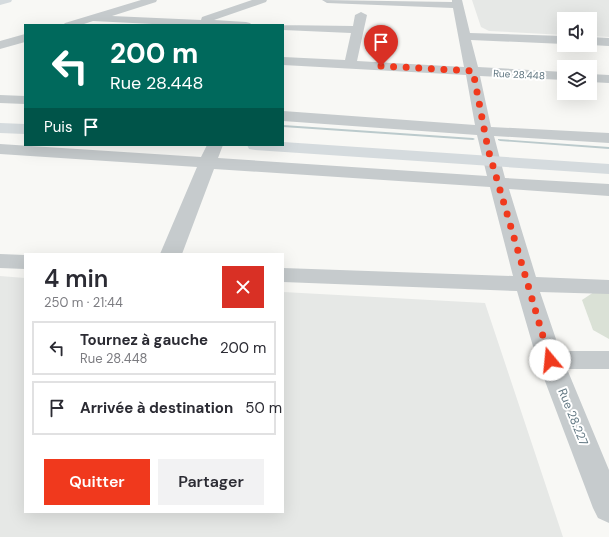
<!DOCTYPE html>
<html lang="fr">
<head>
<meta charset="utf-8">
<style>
	body { margin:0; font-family:"DM Sans",sans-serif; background:#f2f2f3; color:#2b2b33; height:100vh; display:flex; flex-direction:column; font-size:15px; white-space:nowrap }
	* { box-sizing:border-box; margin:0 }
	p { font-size:13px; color:#7c7c81 }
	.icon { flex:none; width:22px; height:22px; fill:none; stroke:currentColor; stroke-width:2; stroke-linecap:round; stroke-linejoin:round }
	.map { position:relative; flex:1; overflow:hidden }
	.side { position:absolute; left:24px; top:253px; width:260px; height:260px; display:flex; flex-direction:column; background:#fff; border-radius:0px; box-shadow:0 4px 16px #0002 }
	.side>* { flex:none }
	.hud { position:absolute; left:24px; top:24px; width:260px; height:122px; border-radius:0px; box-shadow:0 4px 16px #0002; background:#00695c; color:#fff; overflow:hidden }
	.controls { position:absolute; left:557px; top:12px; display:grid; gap:8px }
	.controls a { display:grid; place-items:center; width:40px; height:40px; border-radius:0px; background:#fff; box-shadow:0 4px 16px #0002; font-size:20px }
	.pin { position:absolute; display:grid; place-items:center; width:34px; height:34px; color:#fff; margin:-41px -17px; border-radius:50% 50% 50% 0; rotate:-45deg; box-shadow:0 0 4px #0007 }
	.pin .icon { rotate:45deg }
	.me { position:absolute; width:44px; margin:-22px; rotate:343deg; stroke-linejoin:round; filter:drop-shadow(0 0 3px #0008) }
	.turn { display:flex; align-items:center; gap:14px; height:84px; padding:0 20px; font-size:18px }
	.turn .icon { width:52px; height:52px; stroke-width:2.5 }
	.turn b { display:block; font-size:28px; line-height:34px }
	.then { display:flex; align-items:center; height:38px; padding:0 20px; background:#0003; gap:8px; font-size:15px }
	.round { display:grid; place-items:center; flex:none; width:42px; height:42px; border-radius:0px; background:#f2f2f3 }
	.head { display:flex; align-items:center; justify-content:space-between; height:68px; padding:0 20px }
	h1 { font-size:24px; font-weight:600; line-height:30px }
	.cta { display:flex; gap:8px; margin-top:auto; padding:8px 20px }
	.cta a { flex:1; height:46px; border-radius:0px; background:#f0391d; color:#fff; font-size:16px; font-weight:600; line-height:46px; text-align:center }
	.cta a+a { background:#f2f2f3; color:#2b2b33 }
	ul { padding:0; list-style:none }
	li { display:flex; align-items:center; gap:12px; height:54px; margin:0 8px 6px; padding:0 12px; border:2px solid #e1e1e2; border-radius:0px }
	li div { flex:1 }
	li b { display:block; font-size:15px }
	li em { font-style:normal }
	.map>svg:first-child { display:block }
	.built { fill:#e6e8e6 }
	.green { fill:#dae1d6 }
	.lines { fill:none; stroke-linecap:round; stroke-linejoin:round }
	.stream { fill:#bbcacc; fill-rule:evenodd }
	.minor { fill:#c6cbcd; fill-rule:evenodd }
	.primary { fill:#d5dbde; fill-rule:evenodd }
	.route { stroke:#f0391d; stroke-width:7; stroke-dasharray:0 12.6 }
	.labels { text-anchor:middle; stroke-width:4; stroke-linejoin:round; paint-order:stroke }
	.far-street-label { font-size:10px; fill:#617782; stroke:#fff }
	.street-label { font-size:12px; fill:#617782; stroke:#fff }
</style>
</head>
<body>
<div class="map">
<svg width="609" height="537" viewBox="0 0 609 537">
	<rect width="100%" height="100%" fill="#f8f8f5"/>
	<g class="built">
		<polygon points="472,0 609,0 609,37 590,36 590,19 564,19 564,35 489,31 481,27"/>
		<polygon points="0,276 25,278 25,512 283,512 283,292 485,303 563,537 0,537"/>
	</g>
	<polygon class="green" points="594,292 609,293 609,339 593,330 582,300"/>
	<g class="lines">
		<g class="stream">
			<polygon points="283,125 473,138 475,139 473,140 283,127"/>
			<polygon points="498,139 609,147 609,149 500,141 498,140"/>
		</g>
		<g class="minor">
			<polygon points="141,0 157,0 156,2 112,16 201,20 202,17 252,0 267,0 266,2 214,20 246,22 250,23 252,25 172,25 93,21 81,25 63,25 65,23"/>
			<polygon points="322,0 452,2 452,0 462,0 470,33 564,36 564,44 471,40 478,67 564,72 564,80 480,76 491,127 609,133 609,143 494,136 505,178 609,184 609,196 509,189 536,277 609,280 609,294 540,292 560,351 609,351 609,369 567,369 609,470 609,523 598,518 593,508 537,360 517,291 283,282 283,268 513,276 490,187 214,169 182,254 160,254 197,167 0,154 0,144 201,157 207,145 223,145 218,158 487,176 477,135 283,121 283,111 475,125 466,75 283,65 283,57 345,60 351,33 283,30 283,25 279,25 353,26 355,15 361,12 367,15 357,61 464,67 453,8 327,3"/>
			<polygon points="25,34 25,42 0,49 0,41"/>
			<polygon points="590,37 609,38 609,46 590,45"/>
			<polygon points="590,74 609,75 609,83 590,82"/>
			<polygon points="0,95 25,96 25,104 0,103"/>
			<polygon points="0,254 25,255 25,269 0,268"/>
		</g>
		<g class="primary">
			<polygon points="0,0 12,0 11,2 0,5"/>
			<polygon points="0,123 25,124 25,134 0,133"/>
			<polygon points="283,142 609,164 609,174 255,150 249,149 247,145 283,145"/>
		</g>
	</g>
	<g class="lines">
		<polyline class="route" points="381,66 473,71 488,149 550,360"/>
	</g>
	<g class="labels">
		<g class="far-street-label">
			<text transform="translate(519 74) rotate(3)" y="4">Rue 28.448</text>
		</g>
		<g class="street-label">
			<text transform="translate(573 417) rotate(68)" y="4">Rue 28.227</text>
		</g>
	</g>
</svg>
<div class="controls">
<a><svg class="icon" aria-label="sound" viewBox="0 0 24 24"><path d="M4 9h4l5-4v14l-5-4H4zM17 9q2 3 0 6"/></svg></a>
<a><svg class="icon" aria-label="layers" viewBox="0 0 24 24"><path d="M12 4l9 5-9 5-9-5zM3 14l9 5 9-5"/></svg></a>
</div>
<div class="pin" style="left:381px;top:66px;background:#d93025"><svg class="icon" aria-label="arrive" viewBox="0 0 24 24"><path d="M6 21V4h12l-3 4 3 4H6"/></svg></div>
<svg class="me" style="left:550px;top:360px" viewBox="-20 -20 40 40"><circle r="19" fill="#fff"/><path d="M0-13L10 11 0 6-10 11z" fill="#f0391d"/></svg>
<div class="hud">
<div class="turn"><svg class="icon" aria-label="left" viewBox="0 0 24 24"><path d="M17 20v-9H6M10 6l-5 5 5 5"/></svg><div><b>200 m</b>Rue 28.448</div></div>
<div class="then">Puis<svg class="icon" aria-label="arrive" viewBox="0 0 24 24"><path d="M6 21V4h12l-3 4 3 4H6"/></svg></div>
</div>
<section class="side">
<div class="head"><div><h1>4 min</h1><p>250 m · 21:44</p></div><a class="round" style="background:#d93025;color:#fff"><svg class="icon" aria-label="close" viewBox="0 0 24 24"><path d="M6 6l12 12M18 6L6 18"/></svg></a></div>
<ul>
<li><svg class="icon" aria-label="left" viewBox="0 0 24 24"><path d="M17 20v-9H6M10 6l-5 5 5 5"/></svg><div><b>Tournez à gauche</b><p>Rue 28.448</p></div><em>200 m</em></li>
<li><svg class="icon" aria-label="arrive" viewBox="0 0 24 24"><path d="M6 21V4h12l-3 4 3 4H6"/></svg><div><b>Arrivée à destination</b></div><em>50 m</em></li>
</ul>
<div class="cta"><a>Quitter</a><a>Partager</a></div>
</section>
</div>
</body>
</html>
